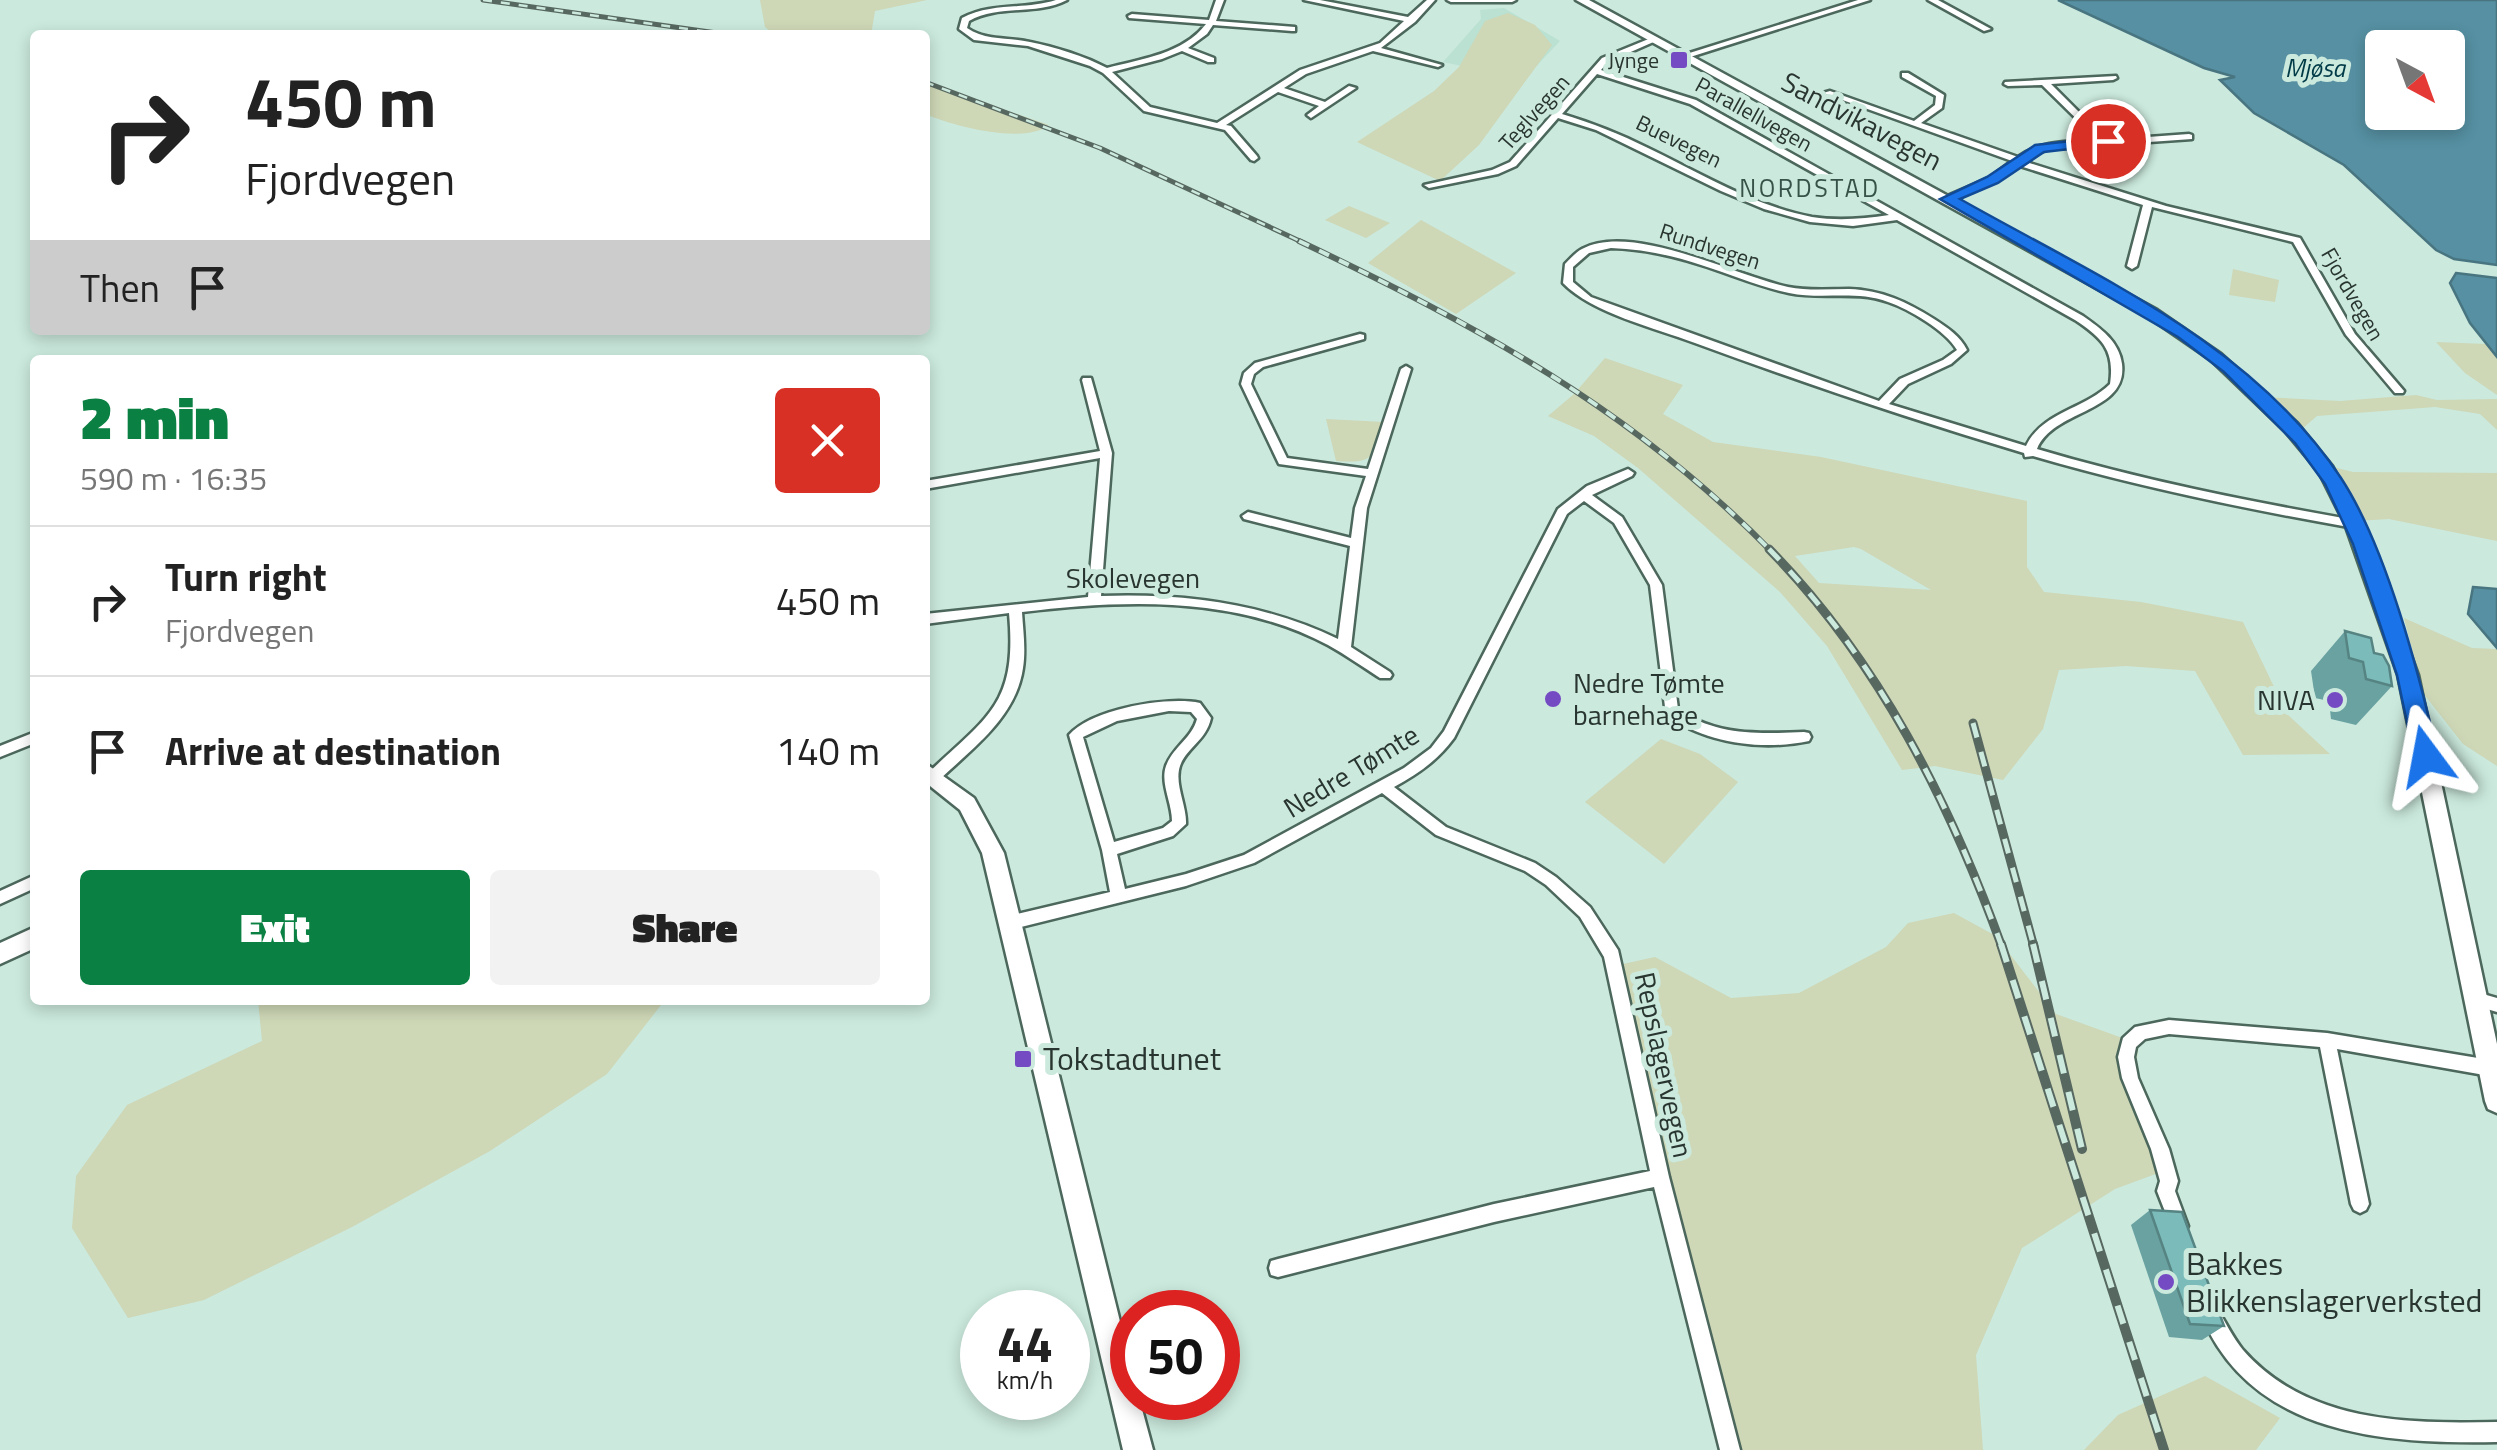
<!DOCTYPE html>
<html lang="en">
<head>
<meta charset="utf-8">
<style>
	body { margin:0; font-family:"Titillium Web",sans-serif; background:#f2f2f2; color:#222; height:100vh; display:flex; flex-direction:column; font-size:38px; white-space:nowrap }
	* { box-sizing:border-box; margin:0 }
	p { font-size:32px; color:#767676 }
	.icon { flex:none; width:55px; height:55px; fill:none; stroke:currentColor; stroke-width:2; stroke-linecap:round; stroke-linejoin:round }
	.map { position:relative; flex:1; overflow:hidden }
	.sheet { position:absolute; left:30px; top:355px; width:900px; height:650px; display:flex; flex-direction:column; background:#fff; border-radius:10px; box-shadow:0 5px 15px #0003 }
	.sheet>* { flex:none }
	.hud { position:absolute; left:30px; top:30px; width:900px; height:305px; border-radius:10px; box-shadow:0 5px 15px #0003; background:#fff; color:#222; overflow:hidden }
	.needle { width:65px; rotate:139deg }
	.buttons { position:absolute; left:2365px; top:30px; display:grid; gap:20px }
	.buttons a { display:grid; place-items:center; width:100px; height:100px; border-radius:10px; background:#fff; box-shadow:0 5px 15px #0003; font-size:50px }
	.speed { position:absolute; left:960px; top:1290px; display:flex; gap:20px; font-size:50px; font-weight:700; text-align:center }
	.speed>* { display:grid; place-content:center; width:130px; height:130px; border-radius:50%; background:#fff; box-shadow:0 5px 15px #0003; line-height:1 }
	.speed small { font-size:25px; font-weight:400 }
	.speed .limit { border:15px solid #d22; background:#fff; color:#111 }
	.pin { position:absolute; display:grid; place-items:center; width:85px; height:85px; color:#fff; margin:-42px; border:5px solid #fff; border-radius:50%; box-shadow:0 2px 10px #0007 }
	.me { position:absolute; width:110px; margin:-55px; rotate:347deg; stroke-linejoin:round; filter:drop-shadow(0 0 8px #0008) }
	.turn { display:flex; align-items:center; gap:35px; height:210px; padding:0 50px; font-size:45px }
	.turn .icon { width:130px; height:130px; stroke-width:2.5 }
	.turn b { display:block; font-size:70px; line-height:85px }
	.then { display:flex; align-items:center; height:95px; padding:0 50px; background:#0003; gap:20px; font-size:38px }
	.round { display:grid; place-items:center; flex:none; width:105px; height:105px; border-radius:10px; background:#f2f2f2 }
	.head { display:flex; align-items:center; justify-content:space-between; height:170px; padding:0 50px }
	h1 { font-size:60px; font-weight:800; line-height:75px; color:#0b8043 }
	.primary-button { display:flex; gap:20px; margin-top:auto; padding:20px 50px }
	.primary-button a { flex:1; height:115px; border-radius:10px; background:#0b8043; color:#fff; font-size:40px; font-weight:800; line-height:115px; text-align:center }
	.primary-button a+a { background:#f2f2f2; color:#222 }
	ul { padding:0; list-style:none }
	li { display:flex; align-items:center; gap:30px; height:150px; padding:0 50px; border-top:2px solid #e0e0e0 }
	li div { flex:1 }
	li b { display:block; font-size:38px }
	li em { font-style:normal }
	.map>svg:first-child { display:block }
	.built { fill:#bae1d1 }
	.green { fill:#ced7b6; fill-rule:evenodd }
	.water { fill:#5690a2; stroke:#487580; stroke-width:2.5; fill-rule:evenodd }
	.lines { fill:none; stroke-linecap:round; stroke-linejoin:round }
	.street-casing { stroke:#4c675c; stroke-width:5 }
	.secondary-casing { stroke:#4c675c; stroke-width:5 }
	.street { fill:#fff; fill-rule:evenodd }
	.secondary { fill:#fff; fill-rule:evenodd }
	.rail-far3-casing { stroke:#576861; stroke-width:5 }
	.rail-far2-casing { stroke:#576861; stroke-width:6 }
	.rail-far1-casing { stroke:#576861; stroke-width:9 }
	.rail-casing { stroke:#576861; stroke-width:10 }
	.rail-far3 { stroke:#cbe9dd; stroke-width:2.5; stroke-dasharray:9; stroke-linecap:butt }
	.rail-far2 { stroke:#cbe9dd; stroke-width:4; stroke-dasharray:11; stroke-linecap:butt }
	.rail-far1 { stroke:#cbe9dd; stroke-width:5; stroke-dasharray:15; stroke-linecap:butt }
	.rail { stroke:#cbe9dd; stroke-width:6; stroke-dasharray:19; stroke-linecap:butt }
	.wall { fill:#6aa2a1 }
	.building { fill:#7bbcbb; stroke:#568483; stroke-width:2.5 }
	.route { fill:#1a73e8; stroke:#114b97; stroke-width:2.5 }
	.poi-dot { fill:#754bc4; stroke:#cbe9dd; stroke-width:4 }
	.labels { text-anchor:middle; stroke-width:10; stroke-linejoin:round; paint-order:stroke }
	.far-poi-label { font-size:22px; fill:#293530; stroke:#cbe9dd; text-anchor:end }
	.far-street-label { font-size:22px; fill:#293530; stroke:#cbe9dd }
	.far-water-label { font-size:25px; font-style:italic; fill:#013a47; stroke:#cbe9dd }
	.far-neighbourhood-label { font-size:25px; letter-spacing:2.5px; fill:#375248; stroke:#cbe9dd }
	.street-label { font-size:28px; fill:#293530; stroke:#cbe9dd }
	.poi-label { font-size:28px; fill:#293530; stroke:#cbe9dd; text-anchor:start }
	.near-poi-label { font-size:32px; fill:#293530; stroke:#cbe9dd; text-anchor:start }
</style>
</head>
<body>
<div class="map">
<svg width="2497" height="1450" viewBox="0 0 2497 1450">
	<rect width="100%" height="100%" fill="#cbe9dd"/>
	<polygon class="built" points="1504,8 1560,41 1524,79 1443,62 1481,19 1480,10"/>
	<g class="green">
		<polygon points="760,0 927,0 875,11 871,35 775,35 765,27"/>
		<polygon points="1508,13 1535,25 1552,45 1479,145 1440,181 1357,142 1434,91 1459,67 1485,21"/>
		<path d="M925,83L1049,125C1024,145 953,126 925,114Z"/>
		<polygon points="1349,206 1390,223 1366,238 1325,220"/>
		<polygon points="1421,220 1516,273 1456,314 1368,263"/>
		<polygon points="2233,269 2279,280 2275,302 2229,295"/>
		<polygon points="2436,342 2486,344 2497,357 2497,395 2465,373"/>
		<path d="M1605,358L1683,385L1663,414L1713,442L1821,457L2027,501V567L2044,592L2141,602L2243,622L2287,714L2330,754L2243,755L2195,671L2126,666L2059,670L2043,729L2003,780L1935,766L1902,770L1827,646L1780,592L1638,468L1594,436L1548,416L1574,394ZM1854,547L1861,549L1931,590L1819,583L1795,556Z"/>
		<polygon points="2416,395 2437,400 2497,399 2497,430 2480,414 2435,407 2317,416 2295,435 2261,397 2340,401"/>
		<path d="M1326,419L1384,422C1373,457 1375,464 1336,461Z"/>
		<polygon points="2317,463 2353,472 2497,473 2497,541 2389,519 2356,521"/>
		<polygon points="2404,618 2472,648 2497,649 2497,766 2463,744 2423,693"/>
		<polygon points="1661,739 1700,754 1738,782 1664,864 1585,802"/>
		<polygon points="1954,913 1996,936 2056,1014 2139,1044 2136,1064 2161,1172 2115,1189 2022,1248 1976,1355 1983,1450 1736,1450 1609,967 1655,957 1731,998 1799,993 1886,947 1908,923"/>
		<polygon points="258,1000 665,1000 607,1074 490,1151 352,1227 204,1300 128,1318 72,1228 76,1176 127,1105 262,1041"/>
		<polygon points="2205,1376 2280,1418 2256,1450 2084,1450 2118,1415"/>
	</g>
	<g class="water">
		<path d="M2058,0H2497V265L2454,259L2436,250L2344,165L2254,113L2220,80L2235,77L2204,68ZM2382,48H2448V112H2382Z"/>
		<polygon points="2456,273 2497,278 2497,357 2470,323 2450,283"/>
		<polygon points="2473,587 2497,589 2497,648 2468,614"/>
	</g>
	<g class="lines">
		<defs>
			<g id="street">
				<path d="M1056,0H1067C1036,16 999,4 969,21L967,28C986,41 1008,37 1030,42C1055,47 1084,56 1107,68C1141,59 1183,54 1206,24L1129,18L1128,16L1132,14L1209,20L1216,0H1224L1216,21L1295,27V31H1292L1213,25L1207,34L1188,48L1214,58V62H1208L1182,51L1162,59L1112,72L1150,107L1217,123L1300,70L1380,43L1404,21L1304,0H1320L1408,17L1427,0H1435L1415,22L1381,48L1442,65L1438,67L1373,51L1306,74L1284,88L1325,102L1349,86L1356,88L1311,118L1307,115L1319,106L1278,92L1226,125L1231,126L1257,156L1258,158L1254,161L1251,160L1225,130L1144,111L1103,73L1090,66L1028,46L974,40L959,29L962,18C992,2 1025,10 1056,0Z"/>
				<polygon points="1447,0 1516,0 1512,2 1451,2"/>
				<polygon points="1858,0 1870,0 1687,58 1680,56"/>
				<polygon points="1928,0 1938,0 1991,29 1984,31"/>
				<path d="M1651,38L1658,40L1608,62L1601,70L1696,100L2083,316C2100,328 2119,341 2122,364C2128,413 2053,409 2037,449C2141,480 2247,501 2354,520L2360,524L2358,527L2354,528C2246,509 2139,487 2033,456L2025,457L2024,453C1913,420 1804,383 1695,343C1655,328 1592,313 1563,283L1565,264C1570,259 1576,252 1582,249C1632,222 1736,276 1788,287C1808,291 1829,289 1849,289C1882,290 1907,302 1934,319C1948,328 1960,336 1967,350L1951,364L1908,384L1889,404L2026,446C2042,412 2085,409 2110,384C2115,350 2102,338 2075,320L1897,220L1853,226L1810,222L1764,209L1721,191L1596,130L1558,118L1516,166L1498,174L1429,188L1424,185L1492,170L1510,162L1602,58ZM1597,74L1690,104L1889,215C1863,219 1838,221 1812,217C1754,206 1700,173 1648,148C1620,134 1592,123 1562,114ZM1611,248C1642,249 1671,255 1701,265C1730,274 1759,287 1789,293C1822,300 1856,290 1888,302C1909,309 1946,331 1957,350L1943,360L1900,379L1879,401L1591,297L1573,282V267L1589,253Z"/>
				<path d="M1902,73H1908L1944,95L1942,108L1921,123L2018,157C2041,140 2071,142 2098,140L2042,85L2008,86L2004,84L2005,82L2116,76L2117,78L2113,80L2051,84L2107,140L2189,134L2192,135V139L2049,149L2030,156L2023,161L2166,206L2300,238L2355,334L2404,391L2403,393H2395L2346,335L2293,242L2152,207L2137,266L2132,269L2127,266L2143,205L2017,165L1995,182L1951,201H1945V197L1989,178L2012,161L1823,93L1830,91L1914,121L1935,105L1936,96L1902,77Z"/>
				<path d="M1360,334L1364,335V339L1263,367L1254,374L1251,384L1287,458L1368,469L1401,369L1406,366L1411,369L1367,508L1351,647L1390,672L1392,675L1390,678H1380C1363,667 1346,655 1328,645C1234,595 1123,600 1022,612C1023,630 1026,649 1023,668C1016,717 973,748 939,780H929L927,776L929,772C990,715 1017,703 1009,613L925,624V614L1088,597L1100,458L925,489V481L1100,451L1082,380L1083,378H1091L1112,453L1101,596C1183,593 1264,603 1338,639L1350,546L1244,519L1242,516L1248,512L1351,538L1355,508L1366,476L1279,464L1241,384L1244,373L1255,363Z"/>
				<path d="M1628,469L1634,473L1632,476L1592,495L1622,517L1662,585L1678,709C1716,736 1759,734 1804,732L1809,733L1811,737L1809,741C1761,751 1706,743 1666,715L1650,585L1614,523L1584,501L1567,514L1454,738C1438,760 1418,774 1394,787L1446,827L1535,863L1556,877L1590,907L1618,950L1669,1177L1740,1450H1720L1654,1187L1494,1222L1278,1277L1271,1275L1269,1268L1271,1261L1278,1259L1494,1204L1650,1171L1604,957L1580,917L1546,885L1525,871L1436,835L1382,793L1254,863L1186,886L1009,930L1004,928L1001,923L1004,918L1009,916L1110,892L1102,850L1069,735C1092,709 1167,696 1200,703L1211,718C1206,741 1186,748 1180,766C1174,784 1187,806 1186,824L1173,836L1117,854L1125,889L1186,874L1244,855L1404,768L1431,748L1444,731L1558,509L1587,486ZM1169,711L1191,712L1197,719C1192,738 1173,747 1166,766C1160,783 1172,803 1172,821L1163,828L1114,842L1083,737L1117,721Z"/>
				<polygon points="35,732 35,743 0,757 0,746"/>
				<polygon points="35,875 35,888 0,904 0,891"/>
				<polygon points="2476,992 2497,998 2497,1012 2470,1004 2468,999 2470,994"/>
				<polygon points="2169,1020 2327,1033 2490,1060 2496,1063 2497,1071 2490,1076 2337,1049 2369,1204 2366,1210 2360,1213 2354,1210 2351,1204 2320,1047 2169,1034 2145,1039 2136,1047 2134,1057 2138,1078 2169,1149 2178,1181 2175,1191 2188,1226 2185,1232 2179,1235 2173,1232 2157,1191 2160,1181 2151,1149 2122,1078 2118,1057 2123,1038 2135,1027"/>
				<path d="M2211,1308L2218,1310C2226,1323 2233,1338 2243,1350C2307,1423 2407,1424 2497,1422V1442C2385,1444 2253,1436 2202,1317L2204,1310Z"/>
			</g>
			<g id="secondary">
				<polygon points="1576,0 1589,0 2157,310 2221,354 2297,423 2332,466 2363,524 2418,675 2497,1044 2497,1113 2488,1109 2485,1101 2398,675 2345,524 2319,472 2285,431 2211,360 2147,316"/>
				<polygon points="925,763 974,798 1004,853 1132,1370 1132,1398 1139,1398 1153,1450 1123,1450 982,853 960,810 925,782"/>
				<polygon points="35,927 35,948 0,964 0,943"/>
			</g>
		</defs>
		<use href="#street" class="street-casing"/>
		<use href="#secondary" class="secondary-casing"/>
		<use href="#street" class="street"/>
		<use href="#secondary" class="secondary"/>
		<defs>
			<g id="rail-far3">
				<polyline points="483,0 731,35"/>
				<polyline points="925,82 1100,148 1304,243"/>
			</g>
			<path id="rail-far2" d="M1299,241C1478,326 1632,409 1772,552"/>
			<g id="rail-far1">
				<path d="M1769,549C1879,661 1949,801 2002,947"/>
				<polyline points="1973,723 2034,947"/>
			</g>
			<g id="rail">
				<polyline points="2001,944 2164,1450"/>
				<polyline points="2033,944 2082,1149"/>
			</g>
		</defs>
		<use href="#rail-far3" class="rail-far3-casing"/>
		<use href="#rail-far2" class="rail-far2-casing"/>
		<use href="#rail-far1" class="rail-far1-casing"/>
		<use href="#rail" class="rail-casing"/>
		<use href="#rail-far3" class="rail-far3"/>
		<use href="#rail-far2" class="rail-far2"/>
		<use href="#rail-far1" class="rail-far1"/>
		<use href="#rail" class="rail"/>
	</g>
	<g class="wall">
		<polygon points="2345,631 2392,686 2356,725 2331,719 2329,701 2315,698 2311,671"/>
		<polygon points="2150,1210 2224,1326 2202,1340 2169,1337 2131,1225"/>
	</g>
	<g class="building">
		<polygon points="2345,631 2371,638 2374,653 2383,655 2389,666 2392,686 2366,679 2363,662 2349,658"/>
		<polygon points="2150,1210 2182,1212 2224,1326 2190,1324"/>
	</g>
	<path class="route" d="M2108,137L2113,138V144L2044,152L1998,183L1960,199C2096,276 2252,343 2341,478C2387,548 2419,674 2438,756L2434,763L2426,765L2414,756L2397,675L2353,544L2325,484L2295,443L2224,372L2178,337L1940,199L1987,177L2035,145Z"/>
	<g class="poi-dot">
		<rect x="1669" y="50" width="20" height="20" rx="5"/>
		<circle cx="1553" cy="699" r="10"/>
		<circle cx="2335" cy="700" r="10"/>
		<rect x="1013" y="1049" width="20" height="20" rx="5"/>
		<circle cx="2166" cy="1282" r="10"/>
	</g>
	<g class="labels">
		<g class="far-poi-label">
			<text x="1659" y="68">Jynge</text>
		</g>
		<g class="far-street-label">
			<text transform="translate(1534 112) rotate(-48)" y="8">Teglvegen</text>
			<text transform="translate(1754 114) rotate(29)" y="8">Parallellvegen</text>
			<text transform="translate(1679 141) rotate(26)" y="8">Buevegen</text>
			<text transform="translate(1710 246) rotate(18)" y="8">Rundvegen</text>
			<text transform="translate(2353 294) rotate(60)" y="8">Fjordvegen</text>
		</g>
		<g class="far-water-label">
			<text x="2315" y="77">Mjøsa</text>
		</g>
		<g class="far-neighbourhood-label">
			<text x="1810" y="197">NORDSTAD</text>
		</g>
		<g class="street-label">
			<text transform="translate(1862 121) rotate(28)" y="10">Sandvikavegen</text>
			<text x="1133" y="588">Skolevegen</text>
			<text transform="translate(1351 771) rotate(-31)" y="10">Nedre Tømte</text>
			<text transform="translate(1664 1065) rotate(78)" y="10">Repslagervegen</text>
		</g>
		<g class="poi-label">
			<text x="1573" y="693">Nedre Tømte<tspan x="1573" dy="32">barnehage</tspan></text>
			<text x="2315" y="710" text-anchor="end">NIVA</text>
		</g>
		<g class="near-poi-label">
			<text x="1043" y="1070">Tokstadtunet</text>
			<text x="2186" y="1275">Bakkes<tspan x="2186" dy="37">Blikkenslagerverksted</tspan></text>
		</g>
	</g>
</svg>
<div class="buttons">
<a><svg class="needle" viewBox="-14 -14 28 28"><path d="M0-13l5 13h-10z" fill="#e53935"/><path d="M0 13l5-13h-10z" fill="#767676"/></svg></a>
</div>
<div class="speed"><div>44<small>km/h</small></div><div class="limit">50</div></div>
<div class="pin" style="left:2108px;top:141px;background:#d93025"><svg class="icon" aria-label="arrive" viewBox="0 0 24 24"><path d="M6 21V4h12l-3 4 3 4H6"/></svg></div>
<svg class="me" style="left:2426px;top:756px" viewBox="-20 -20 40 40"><path d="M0-17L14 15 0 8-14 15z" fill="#1a73e8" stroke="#fff" stroke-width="4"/></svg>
<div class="hud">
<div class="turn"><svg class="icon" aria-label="right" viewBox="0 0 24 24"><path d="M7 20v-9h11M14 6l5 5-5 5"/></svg><div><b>450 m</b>Fjordvegen</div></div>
<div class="then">Then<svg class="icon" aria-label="arrive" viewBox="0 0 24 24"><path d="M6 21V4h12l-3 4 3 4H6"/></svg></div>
</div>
<section class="sheet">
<div class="head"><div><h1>2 min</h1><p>590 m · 16:35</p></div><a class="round" style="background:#d93025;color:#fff"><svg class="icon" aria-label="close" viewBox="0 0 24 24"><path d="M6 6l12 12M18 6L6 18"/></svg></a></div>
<ul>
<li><svg class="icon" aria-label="right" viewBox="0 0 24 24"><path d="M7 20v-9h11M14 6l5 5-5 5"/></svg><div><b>Turn right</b><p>Fjordvegen</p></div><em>450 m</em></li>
<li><svg class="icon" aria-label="arrive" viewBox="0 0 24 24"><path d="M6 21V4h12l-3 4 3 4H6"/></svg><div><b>Arrive at destination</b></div><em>140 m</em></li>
</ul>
<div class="primary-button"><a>Exit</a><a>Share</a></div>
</section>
</div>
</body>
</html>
